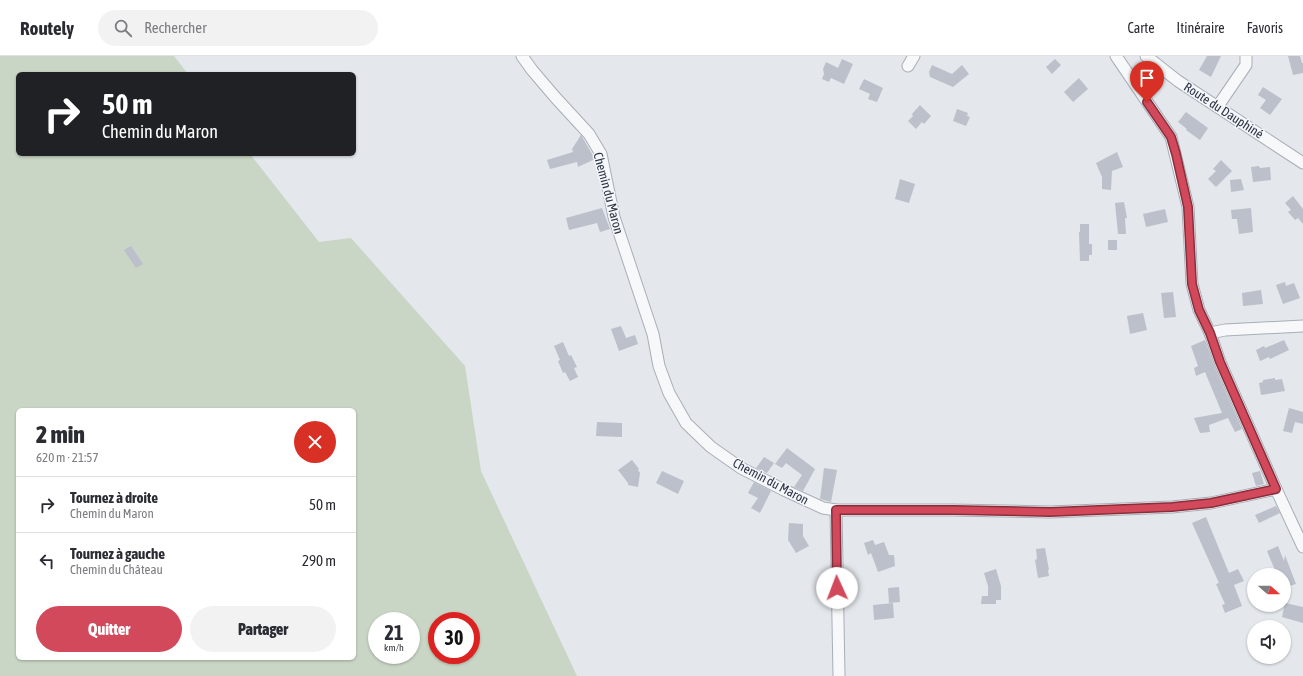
<!DOCTYPE html>
<html lang="fr">
<head>
<meta charset="utf-8">
<style>
	body { margin:0; font-family:"Asap Condensed",sans-serif; background:#f2f2f3; color:#2b2b33; height:100vh; display:flex; flex-direction:column; font-size:15px; white-space:nowrap }
	* { box-sizing:border-box; margin:0 }
	p { font-size:13px; color:#7c7c81 }
	.icon { flex:none; width:22px; height:22px; fill:none; stroke:currentColor; stroke-width:2; stroke-linecap:round; stroke-linejoin:round }
	.map { position:relative; flex:1; overflow:hidden }
	.sheet { position:absolute; left:16px; top:352px; width:340px; height:252px; display:flex; flex-direction:column; background:#fff; border-radius:6px; box-shadow:0 1px 3px #0004 }
	.sheet>* { flex:none }
	.guide { position:absolute; left:16px; top:16px; width:340px; height:84px; border-radius:6px; box-shadow:0 1px 3px #0004; background:#202124; color:#fff; overflow:hidden }
	.needle { width:26px; rotate:110deg }
	.controls { position:absolute; left:1247px; top:512px; display:grid; gap:8px }
	.controls a { display:grid; place-items:center; width:44px; height:44px; border-radius:50%; background:#fff; box-shadow:0 1px 3px #0004; font-size:20px }
	.speed { position:absolute; left:368px; top:556px; display:flex; gap:8px; font-size:20px; font-weight:700; text-align:center }
	.speed>* { display:grid; place-content:center; width:52px; height:52px; border-radius:50%; background:#fff; box-shadow:0 1px 3px #0004; line-height:1 }
	.speed small { font-size:10px; font-weight:400 }
	.speed .limit { border:6px solid #d22; background:#fff; color:#111 }
	.pin { position:absolute; display:grid; place-items:center; width:34px; height:34px; color:#fff; margin:-41px -17px; border-radius:50% 50% 50% 0; rotate:-45deg; box-shadow:0 0 4px #0007 }
	.pin .icon { rotate:45deg }
	.me { position:absolute; width:44px; margin:-22px; rotate:358deg; stroke-linejoin:round; filter:drop-shadow(0 0 3px #0008) }
	.turn { display:flex; align-items:center; gap:14px; height:84px; padding:0 20px; font-size:18px }
	.turn .icon { width:52px; height:52px; stroke-width:2.5 }
	.turn b { display:block; font-size:28px; line-height:34px }
	.round { display:grid; place-items:center; flex:none; width:42px; height:42px; border-radius:21px; background:#f2f2f3 }
	.head { display:flex; align-items:center; justify-content:space-between; height:68px; padding:0 20px }
	h1 { font-size:24px; font-weight:800; line-height:30px }
	.action { display:flex; gap:8px; margin-top:auto; padding:8px 20px }
	.action a { flex:1; height:46px; border-radius:24px; background:#d1495b; color:#fff; font-size:16px; font-weight:800; line-height:46px; text-align:center }
	.action a+a { background:#f2f2f3; color:#2b2b33 }
	ul { padding:0; list-style:none }
	li { display:flex; align-items:center; gap:12px; height:56px; padding:0 20px; border-top:1px solid #e1e1e2 }
	li div { flex:1 }
	li b { display:block; font-size:15px }
	li em { font-style:normal }
	header { display:flex; align-items:center; gap:24px; box-sizing:border-box; height:56px; padding:0 20px; background:#fff; border-bottom:1px solid #e1e1e2 }
	header strong { font-size:19px }
	nav { display:flex; gap:22px; margin-inline-start:auto; font-size:14px }
	.search { width:280px; height:36px; background:#f2f2f3; display:flex; align-items:center; gap:10px; box-sizing:border-box; padding:0 14px; border-radius:22px; color:#7c7c81; font-size:15px }
	.map>svg:first-child { display:block }
	.green { fill:#c9d6c5; fill-rule:evenodd }
	.building { fill:#bbc0ca }
	.lines { fill:none; stroke-linecap:round; stroke-linejoin:round }
	.minor-casing { stroke:#a9aeb7; stroke-width:13 }
	.minor { stroke:#f7f8fa; stroke-width:11 }
	.route-casing { stroke:#882f3b; stroke-width:10 }
	.route { stroke:#d1495b; stroke-width:7 }
	.labels { text-anchor:middle; stroke-width:3; stroke-linejoin:round; paint-order:stroke }
	.street-label { font-size:13px; fill:#2b3445; stroke:#f4f6f9 }
</style>
</head>
<body>
<header>
<strong>Routely</strong>
<div class="search"><svg class="icon" aria-label="search" viewBox="0 0 24 24"><circle cx="10" cy="10" r="6"/><path d="M15 15l6 6"/></svg>Rechercher</div>
<nav><a>Carte</a><a>Itinéraire</a><a>Favoris</a></nav>
</header>
<div class="map">
<svg width="1303" height="620" viewBox="0 0 1303 620">
	<rect width="100%" height="100%" fill="#e4e7ec"/>
	<path class="green" d="M0,0H174L188,18H18V98H250L319,186L351,182L465,310L481,415L577,620H0ZM18,354H354V602H18ZM377,565H411V599H377ZM437,565H471V599H437Z"/>
	<g class="building">
		<polygon points="1207,0 1221,0 1211,21 1199,14"/>
		<polygon points="1288,0 1300,0 1302,7 1303,7 1303,17 1293,19"/>
		<polygon points="842,3 853,8 844,28 831,22 829,26 822,23 824,18 823,13 826,6 838,12"/>
		<polygon points="1055,3 1061,9 1052,18 1046,11"/>
		<polygon points="932,9 952,18 962,9 969,18 953,31 930,21 929,16"/>
		<polygon points="1079,22 1088,33 1073,46 1064,36"/>
		<polygon points="864,23 883,32 877,46 868,43 870,38 859,33"/>
		<polygon points="1263,31 1282,43 1270,59 1260,52 1266,44 1258,39"/>
		<polygon points="920,49 931,60 924,68 922,66 916,73 908,65 913,60 912,58"/>
		<polygon points="957,53 968,57 967,60 970,61 966,70 953,65"/>
		<polygon points="1186,56 1208,72 1200,84 1186,74 1187,73 1178,66"/>
		<polygon points="581,79 595,103 578,111 577,106 550,113 547,104 573,96 572,93"/>
		<polygon points="1117,96 1123,111 1112,115 1111,134 1102,133 1102,121 1096,107"/>
		<polygon points="1221,104 1232,115 1216,131 1208,123 1216,115 1213,113"/>
		<polygon points="1259,110 1260,112 1270,111 1271,124 1253,126 1251,111"/>
		<polygon points="900,123 915,128 909,147 895,143"/>
		<polygon points="1241,123 1244,134 1231,136 1230,124"/>
		<polygon points="1293,140 1303,153 1303,168 1298,162 1295,164 1288,156 1291,154 1285,147"/>
		<polygon points="1124,146 1127,162 1125,162 1126,178 1118,178 1115,147"/>
		<polygon points="602,152 610,173 600,176 597,167 569,174 566,162"/>
		<polygon points="1251,152 1253,176 1239,178 1237,163 1232,163 1231,154"/>
		<polygon points="1165,153 1168,166 1146,171 1143,158"/>
		<polygon points="1080,168 1089,168 1089,188 1092,188 1092,199 1089,199 1089,205 1080,205 1079,176 1080,176"/>
		<rect x="1108" y="184" width="9" height="10"/>
		<polygon points="131,190 143,208 136,212 124,194"/>
		<polygon points="1285,226 1286,230 1294,227 1300,242 1283,248 1276,229"/>
		<polygon points="1261,234 1263,248 1243,250 1242,237"/>
		<polygon points="1173,236 1176,261 1164,262 1161,237"/>
		<polygon points="1143,257 1147,274 1130,278 1127,260"/>
		<polygon points="621,270 626,282 635,279 638,288 619,295 611,273"/>
		<polygon points="1205,284 1214,309 1242,373 1235,376 1228,362 1209,369 1210,376 1200,377 1194,362 1222,357 1205,316 1196,320 1194,312 1198,310 1191,290"/>
		<polygon points="1284,284 1289,294 1270,303 1269,301 1260,305 1256,294 1264,290 1265,292"/>
		<polygon points="563,286 569,300 571,299 577,311 574,312 578,321 570,325 565,316 563,317 558,305 560,304 554,290"/>
		<polygon points="1275,322 1275,324 1282,323 1285,335 1261,339 1259,327 1263,326 1263,324"/>
		<polygon points="1289,352 1303,356 1303,368 1295,366 1292,377 1283,375"/>
		<polygon points="597,366 622,367 622,381 596,380"/>
		<polygon points="787,392 815,413 803,435 794,431 802,419 786,407 782,412 775,408"/>
		<polygon points="764,401 774,407 767,417 756,412"/>
		<polygon points="632,404 639,413 638,414 640,417 638,431 628,429 628,427 618,414"/>
		<polygon points="824,412 837,414 831,446 820,443"/>
		<polygon points="662,415 684,425 678,438 656,427"/>
		<polygon points="1260,415 1264,428 1256,430 1252,417"/>
		<polygon points="754,426 771,435 760,457 751,452 758,442 748,437"/>
		<polygon points="1276,450 1280,457 1259,467 1255,459"/>
		<polygon points="1206,461 1229,517 1238,513 1244,525 1234,529 1242,550 1225,557 1222,549 1225,548 1216,528 1219,527 1192,467"/>
		<polygon points="789,467 803,468 803,480 809,490 796,497 788,484"/>
		<polygon points="873,484 875,489 884,486 889,499 894,499 895,510 878,516 871,497 868,499 864,487"/>
		<polygon points="1278,490 1284,505 1285,499 1296,528 1284,532 1284,519 1277,519 1267,495"/>
		<polygon points="1045,492 1049,514 1048,514 1049,520 1038,522 1035,504 1037,503 1036,493"/>
		<polygon points="996,513 1001,530 1001,544 996,544 996,548 981,548 982,540 988,540 988,530 984,517"/>
		<polygon points="899,531 900,546 889,547 888,532"/>
		<polygon points="893,547 894,562 874,564 873,549"/>
		<polygon points="1285,547 1303,551 1303,567 1282,561"/>
	</g>
	<g class="lines">
		<defs>
			<g id="minor">
				<polyline points="522,0 532,14 555,41 589,78 601,98 614,161 653,278 659,310 669,337 686,367 711,391 741,412 784,434 823,452 836,454 953,454 1050,456 1172,451 1211,447 1276,433"/>
				<polyline points="1116,0 1171,81 1188,151 1192,228 1199,254 1210,277 1220,306 1276,433 1303,491"/>
				<polyline points="1146,0 1178,25 1303,107"/>
				<polyline points="908,10 914,0"/>
				<polyline points="1218,50 1246,9 1246,0"/>
				<polyline points="1210,277 1225,274 1303,270"/>
				<polyline points="836,454 839,620"/>
			</g>
		</defs>
		<use href="#minor" class="minor-casing"/>
		<use href="#minor" class="minor"/>
	</g>
	<g class="lines">
		<defs>
			<polyline id="route" points="837,532 836,454 954,454 1050,456 1172,451 1211,447 1276,433 1220,306 1210,277 1199,254 1192,228 1188,151 1176,98 1171,81 1147,46"/>
		</defs>
		<use href="#route" class="route-casing"/>
		<use href="#route" class="route"/>
	</g>
	<g class="labels">
		<g class="street-label">
			<text transform="translate(1224 54) rotate(33)" y="5">Route du Dauphiné</text>
			<text transform="translate(609 137) rotate(75)" y="5">Chemin du Maron</text>
			<text transform="translate(771 425) rotate(28)" y="5">Chemin du Maron</text>
		</g>
	</g>
</svg>
<div class="controls">
<a><svg class="needle" viewBox="-14 -14 28 28"><path d="M0-13l5 13h-10z" fill="#e53935"/><path d="M0 13l5-13h-10z" fill="#7c7c81"/></svg></a>
<a><svg class="icon" aria-label="sound" viewBox="0 0 24 24"><path d="M4 9h4l5-4v14l-5-4H4zM17 9q2 3 0 6"/></svg></a>
</div>
<div class="speed"><div>21<small>km/h</small></div><div class="limit">30</div></div>
<div class="pin" style="left:1147px;top:46px;background:#d93025"><svg class="icon" aria-label="arrive" viewBox="0 0 24 24"><path d="M6 21V4h12l-3 4 3 4H6"/></svg></div>
<svg class="me" style="left:837px;top:532px" viewBox="-20 -20 40 40"><circle r="19" fill="#fff"/><path d="M0-13L10 11 0 6-10 11z" fill="#d1495b"/></svg>
<div class="guide">
<div class="turn"><svg class="icon" aria-label="right" viewBox="0 0 24 24"><path d="M7 20v-9h11M14 6l5 5-5 5"/></svg><div><b>50 m</b>Chemin du Maron</div></div>
</div>
<section class="sheet">
<div class="head"><div><h1>2 min</h1><p>620 m · 21:57</p></div><a class="round" style="background:#d93025;color:#fff"><svg class="icon" aria-label="close" viewBox="0 0 24 24"><path d="M6 6l12 12M18 6L6 18"/></svg></a></div>
<ul>
<li><svg class="icon" aria-label="right" viewBox="0 0 24 24"><path d="M7 20v-9h11M14 6l5 5-5 5"/></svg><div><b>Tournez à droite</b><p>Chemin du Maron</p></div><em>50 m</em></li>
<li><svg class="icon" aria-label="left" viewBox="0 0 24 24"><path d="M17 20v-9H6M10 6l-5 5 5 5"/></svg><div><b>Tournez à gauche</b><p>Chemin du Château</p></div><em>290 m</em></li>
</ul>
<div class="action"><a>Quitter</a><a>Partager</a></div>
</section>
</div>
</body>
</html>
